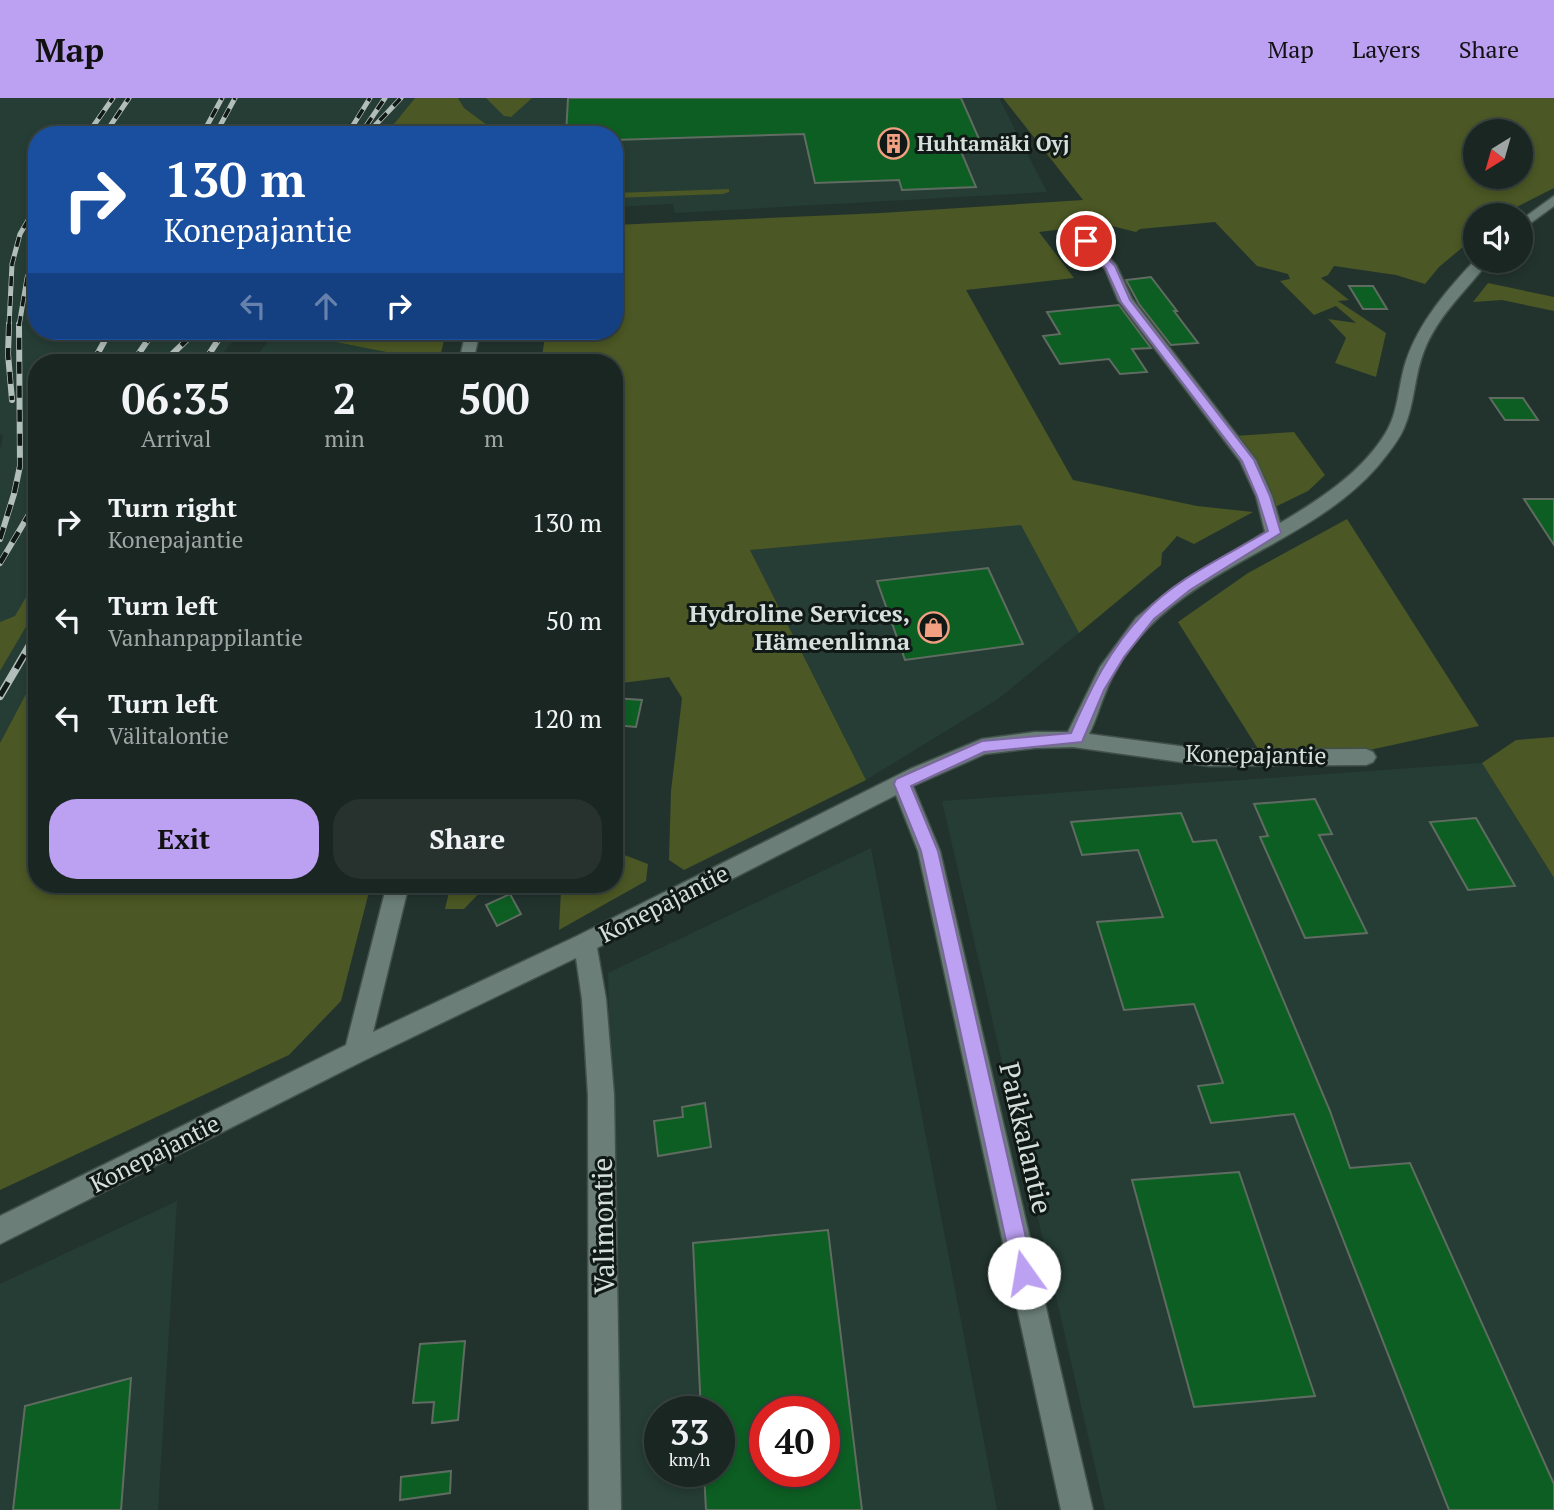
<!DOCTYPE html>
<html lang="en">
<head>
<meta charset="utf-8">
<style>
	body { margin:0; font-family:"PT Serif",serif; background:#27322f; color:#f1f3f6; height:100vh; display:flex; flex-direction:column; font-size:26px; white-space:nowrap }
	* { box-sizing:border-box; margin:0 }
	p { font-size:23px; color:#9fa5a5 }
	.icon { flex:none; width:38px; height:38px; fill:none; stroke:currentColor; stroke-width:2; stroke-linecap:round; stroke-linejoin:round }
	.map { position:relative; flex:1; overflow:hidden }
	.sheet { position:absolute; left:28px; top:256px; width:595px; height:539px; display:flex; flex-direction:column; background:#1a2622; border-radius:28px; box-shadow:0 4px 10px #0003,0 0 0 2px #384340 }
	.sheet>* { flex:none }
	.top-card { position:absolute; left:28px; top:28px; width:595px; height:214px; border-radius:28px; box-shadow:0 4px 10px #0003,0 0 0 2px #384340; background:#1a4fa0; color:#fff; overflow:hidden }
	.needle { width:46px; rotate:217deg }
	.controls { position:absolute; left:1463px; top:21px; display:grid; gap:14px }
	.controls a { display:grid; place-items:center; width:70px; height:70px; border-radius:50%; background:#1a2622; box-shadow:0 4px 10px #0003,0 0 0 2px #384340; font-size:35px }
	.speed { position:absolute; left:644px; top:1298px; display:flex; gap:14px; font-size:35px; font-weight:700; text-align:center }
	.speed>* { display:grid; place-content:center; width:91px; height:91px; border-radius:50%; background:#1a2622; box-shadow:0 4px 10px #0003,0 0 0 2px #384340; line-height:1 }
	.speed small { font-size:18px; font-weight:400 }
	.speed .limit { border:10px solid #d22; background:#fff; color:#111 }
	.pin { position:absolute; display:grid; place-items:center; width:60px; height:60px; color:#fff; margin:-30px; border:4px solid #fff; border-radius:50%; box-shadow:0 2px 7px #0007 }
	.me { position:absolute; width:77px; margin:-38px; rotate:347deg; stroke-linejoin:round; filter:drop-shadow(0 0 5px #0008) }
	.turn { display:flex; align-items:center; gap:24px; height:147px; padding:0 21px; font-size:32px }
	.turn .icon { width:91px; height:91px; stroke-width:2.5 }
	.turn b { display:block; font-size:49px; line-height:60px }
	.lanes { display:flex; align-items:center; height:66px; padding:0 21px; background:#0003; justify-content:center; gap:35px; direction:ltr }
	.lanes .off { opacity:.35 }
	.eta { display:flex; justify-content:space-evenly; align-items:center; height:119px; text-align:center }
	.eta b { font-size:42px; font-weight:600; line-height:49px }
	.button { display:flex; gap:14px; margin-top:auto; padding:14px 21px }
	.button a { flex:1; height:80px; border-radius:28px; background:#bca0f2; color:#111; font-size:28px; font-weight:600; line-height:80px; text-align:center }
	.button a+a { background:#27322f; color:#f1f3f6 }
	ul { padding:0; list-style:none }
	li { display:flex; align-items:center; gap:21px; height:98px; padding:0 21px }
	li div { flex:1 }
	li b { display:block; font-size:26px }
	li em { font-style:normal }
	header { display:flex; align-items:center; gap:42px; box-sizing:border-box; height:98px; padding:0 35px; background:#bca0f2; color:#111 }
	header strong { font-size:33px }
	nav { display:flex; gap:38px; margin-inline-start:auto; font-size:24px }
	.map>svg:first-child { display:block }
	.built { fill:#253d35; fill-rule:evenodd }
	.green { fill:#4b5724; fill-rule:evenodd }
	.building { fill:#0d5e23; stroke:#606c61; stroke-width:2; fill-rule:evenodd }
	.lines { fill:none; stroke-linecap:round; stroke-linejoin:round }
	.minor-casing { stroke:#43514d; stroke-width:3 }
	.minor { fill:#6b7e78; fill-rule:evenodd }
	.rail-far2-casing { stroke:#b2beba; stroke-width:5 }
	.rail-far1-casing { stroke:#b2beba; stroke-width:6 }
	.rail-casing { stroke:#b2beba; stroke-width:8 }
	.rail-far2 { stroke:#111916; stroke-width:3.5; stroke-dasharray:10; stroke-linecap:butt }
	.rail-far1 { stroke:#111916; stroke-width:4.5; stroke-dasharray:12; stroke-linecap:butt }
	.rail { stroke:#111916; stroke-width:5; stroke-dasharray:16; stroke-linecap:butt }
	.route { fill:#bca0f2; stroke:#7a689d; stroke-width:2 }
	.labels { text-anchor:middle; stroke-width:6; stroke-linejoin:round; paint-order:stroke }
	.far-poi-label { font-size:21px; font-weight:bold; fill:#d5e0dc; stroke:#111916; text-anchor:start }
	.poi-label { font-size:24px; font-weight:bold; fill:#d5e0dc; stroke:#111916; text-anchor:end }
	.street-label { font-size:24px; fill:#d5e0dc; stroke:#111916 }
	.near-street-label { font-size:28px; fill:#d5e0dc; stroke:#111916 }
</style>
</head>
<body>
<header>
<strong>Map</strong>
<nav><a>Map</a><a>Layers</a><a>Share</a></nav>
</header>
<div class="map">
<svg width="1554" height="1412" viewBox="0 0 1554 1412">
	<rect width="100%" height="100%" fill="#22332e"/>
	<g class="built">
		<polygon points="0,0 415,0 385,37 37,37 37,233 241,233 216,264 37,264 37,480 15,519 0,524 0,351 3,339 0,336"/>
		<polygon points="446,0 999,0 1047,94 675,115 673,106 614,109 614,37 413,37"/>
		<polygon points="275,234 296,236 396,256 416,264 252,264"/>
		<polygon points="1021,426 1079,535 998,601 866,682 750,452"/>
		<polygon points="37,510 37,575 0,645 0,573"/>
		<polygon points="1482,665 1554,780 1554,1412 1105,1412 942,703"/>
		<path d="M871,750L997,1412H621L608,875ZM660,1314H719V1374H660ZM765,1314H824V1374H765Z"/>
		<polygon points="177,1103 158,1412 0,1412 0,1186"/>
	</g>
	<g class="green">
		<polygon points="415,0 458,0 464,10 487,27 417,31 413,37 385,37"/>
		<polygon points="486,0 532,0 511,19 504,18"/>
		<path d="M1003,0H1554V90L1501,117H1475V139L1439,169L1425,186L1396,177L1334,168L1328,177L1321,180L1349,202L1338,203L1386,235L1376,279L1335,265L1346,240L1328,221L1356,225L1336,208L1314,217L1280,183L1290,181L1288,176L1257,168L1215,124L1140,131L1136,134L1104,126L1039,134L1074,180L966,192L1073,382L1197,408L1253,414L1194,446L1177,438L1162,455L1161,467L1079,535L1021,427L750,452L866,682L684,772L669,762L671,693L682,600L669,579L614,586V264H541L546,233H614V127L881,115L1083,102ZM1475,33H1521V79H1475Z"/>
		<polygon points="729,91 729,94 723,96 614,100 614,95"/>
		<polygon points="1488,185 1554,199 1554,213 1502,202 1473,204"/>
		<polygon points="261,233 446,233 439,264 416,264 396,256 296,236"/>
		<polygon points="1294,334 1325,377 1308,393 1273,410 1234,338"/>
		<polygon points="1347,421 1479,628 1365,653 1260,654 1178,524 1248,475"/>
		<polygon points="37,480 37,510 0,573 0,524 15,518"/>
		<polygon points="37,575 37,786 371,786 341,903 289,957 0,1092 0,645"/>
		<polygon points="1554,639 1554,780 1482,665 1516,642"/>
		<polygon points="614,753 648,766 646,783 559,832 561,792 553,786 614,786"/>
		<polygon points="451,786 493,786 487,787 464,811 445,811"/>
	</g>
	<g class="building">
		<polygon points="568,0 961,0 983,50 960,51 976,89 902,92 899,82 815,85 804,36 614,42 614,37 566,37"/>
		<polygon points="1151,179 1177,213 1174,213 1198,245 1171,247 1139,206 1126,182"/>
		<polygon points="1349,188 1373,188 1387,211 1363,211"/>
		<polygon points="1119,207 1151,250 1132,251 1147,274 1120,276 1109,261 1060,266 1043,238 1060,236 1047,214"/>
		<polygon points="1490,300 1523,300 1538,322 1505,322"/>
		<polygon points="1524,401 1554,401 1554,447"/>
		<polygon points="988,470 1023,546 905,562 877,483"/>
		<polygon points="614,600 642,602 636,629 614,627"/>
		<polygon points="1315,701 1332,736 1319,737 1367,835 1305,840 1260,739 1268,738 1254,706"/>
		<polygon points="1181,715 1193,744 1216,742 1330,1013 1350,1070 1410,1065 1554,1386 1554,1412 1449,1412 1294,1016 1211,1025 1198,988 1223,985 1194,906 1124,912 1097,824 1163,819 1138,752 1082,757 1071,724"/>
		<polygon points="1476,720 1515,788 1468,792 1430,724"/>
		<polygon points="510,796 521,816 497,828 486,807"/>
		<polygon points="705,1005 711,1049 658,1058 654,1023 683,1019 682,1009"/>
		<polygon points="1239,1074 1315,1298 1194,1309 1132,1082"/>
		<path d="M828,1132L862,1412H706L704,1374H719V1314H701L693,1145ZM765,1314H824V1374H765Z"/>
		<polygon points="465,1243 458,1322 432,1325 434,1304 413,1305 420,1246"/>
		<polygon points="131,1280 121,1412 13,1412 25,1308"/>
		<polygon points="451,1373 450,1395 400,1402 401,1379"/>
	</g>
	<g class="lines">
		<defs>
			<g id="minor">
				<polygon points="1554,98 1554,108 1521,132 1521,122"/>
				<path d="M1086,139L1091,140L1116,167L1132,201L1256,362L1272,398L1280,425C1319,402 1361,375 1385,336C1399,314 1398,287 1406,263C1419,224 1447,192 1475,162L1489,163C1466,193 1438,217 1424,253C1414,278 1415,305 1404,330C1398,344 1387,357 1377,369C1315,440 1213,463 1148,530C1130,549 1114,572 1105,596C1099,610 1096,623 1089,636L1209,652L1366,651L1373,654L1376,659L1373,664L1366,667L1209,668L1073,649L1035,650L985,656L913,688L940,753L1093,1412H1061L918,753L896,697L597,850L606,901L614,997L621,1412H589L588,997L582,901L576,860L365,962L0,1146V1118L346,947L387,786H409L373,934L577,838L910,671L982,641L1035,634H1068L1100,569L1136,520L1173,490L1265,434L1256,398L1240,363L1118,202L1105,171L1080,143Z"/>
				<polygon points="466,233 480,233 473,264 459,264"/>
			</g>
		</defs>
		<use href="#minor" class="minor-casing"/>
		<use href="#minor" class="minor"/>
		<defs>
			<g id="rail-far2">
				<polyline points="366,28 385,0"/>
				<polyline points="87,37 113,0"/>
				<polyline points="104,37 129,0"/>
				<polyline points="202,37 222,0"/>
				<polyline points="215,37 235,0"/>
				<polyline points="254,37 257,31"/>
				<polyline points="347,37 370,0"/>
				<polyline points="366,37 401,0"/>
				<polyline points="9,228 12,166 20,136 37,107"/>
				<polyline points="19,228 27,180 37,155"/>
			</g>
			<g id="rail-far1">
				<polyline points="9,226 8,256 12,302"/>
				<polyline points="93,264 110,233"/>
				<polyline points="133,264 154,233"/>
				<polyline points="164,264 196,233"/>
				<polyline points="204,264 224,233"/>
				<polyline points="0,441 14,396 20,368 19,226"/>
				<polyline points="0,465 37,403"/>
			</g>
			<polyline id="rail" points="0,598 37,535"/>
		</defs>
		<use href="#rail-far2" class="rail-far2-casing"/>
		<use href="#rail-far1" class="rail-far1-casing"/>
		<use href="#rail" class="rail-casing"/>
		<use href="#rail-far2" class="rail-far2"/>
		<use href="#rail-far1" class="rail-far1"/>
		<use href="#rail" class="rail"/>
	</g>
	<path class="route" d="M1083,141H1090L1115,168L1130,202L1254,362L1270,398L1281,435L1190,492L1154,521L1124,559L1104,592L1082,644L984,654L911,688L938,753L1034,1175L1031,1182L1024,1185L1016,1182L1013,1175L921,753L894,686L896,681L982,643L1071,635C1090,592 1110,550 1143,516C1176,480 1226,458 1268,433L1257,398L1242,363L1121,204L1106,171L1083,145Z"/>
	<defs>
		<symbol id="building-ring" viewBox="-11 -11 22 22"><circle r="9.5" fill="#111916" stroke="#f2a081" stroke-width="1.5"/><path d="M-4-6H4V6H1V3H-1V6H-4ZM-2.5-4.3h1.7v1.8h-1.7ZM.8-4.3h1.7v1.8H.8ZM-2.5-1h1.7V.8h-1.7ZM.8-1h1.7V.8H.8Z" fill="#f2a081"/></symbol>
		<symbol id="shop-ring" viewBox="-11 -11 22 22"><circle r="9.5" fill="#111916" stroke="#f2a081" stroke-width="1.5"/><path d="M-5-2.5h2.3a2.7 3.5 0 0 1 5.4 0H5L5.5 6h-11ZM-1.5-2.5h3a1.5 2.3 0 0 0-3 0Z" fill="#f2a081"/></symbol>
	</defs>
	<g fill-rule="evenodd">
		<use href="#building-ring" x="876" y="28" width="35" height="35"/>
		<use href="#shop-ring" x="916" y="512" width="35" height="35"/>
	</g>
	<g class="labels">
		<g class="far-poi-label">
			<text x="917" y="53">Huhtamäki Oyj</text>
		</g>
		<g class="poi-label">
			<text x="910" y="524">Hydroline Services,<tspan x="910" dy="28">Hämeenlinna</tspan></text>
		</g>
		<g class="street-label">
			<text transform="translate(1256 657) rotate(1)" y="8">Konepajantie</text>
			<text transform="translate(664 806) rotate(-27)" y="8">Konepajantie</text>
			<text transform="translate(155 1056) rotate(-27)" y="8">Konepajantie</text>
		</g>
		<g class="near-street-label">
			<text transform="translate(1026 1040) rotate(77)" y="10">Paikkalantie</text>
			<text transform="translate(603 1128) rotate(-91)" y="10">Valimontie</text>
		</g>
	</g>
</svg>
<div class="controls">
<a><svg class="needle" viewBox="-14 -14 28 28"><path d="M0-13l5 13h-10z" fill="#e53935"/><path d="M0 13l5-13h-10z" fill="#9fa5a5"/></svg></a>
<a><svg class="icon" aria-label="sound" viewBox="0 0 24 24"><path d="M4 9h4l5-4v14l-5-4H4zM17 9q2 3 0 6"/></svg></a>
</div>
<div class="speed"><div>33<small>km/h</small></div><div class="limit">40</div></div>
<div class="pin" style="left:1086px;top:143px;background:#d93025"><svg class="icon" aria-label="arrive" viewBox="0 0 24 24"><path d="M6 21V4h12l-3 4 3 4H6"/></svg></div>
<svg class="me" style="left:1024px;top:1175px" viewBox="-20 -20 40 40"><circle r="19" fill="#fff"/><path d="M0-13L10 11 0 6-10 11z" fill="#bca0f2"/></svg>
<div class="top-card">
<div class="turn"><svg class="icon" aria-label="right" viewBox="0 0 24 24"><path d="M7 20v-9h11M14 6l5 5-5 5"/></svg><div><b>130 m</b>Konepajantie</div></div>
<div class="lanes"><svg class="icon off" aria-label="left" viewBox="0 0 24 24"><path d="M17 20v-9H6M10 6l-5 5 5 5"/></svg><svg class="icon off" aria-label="ahead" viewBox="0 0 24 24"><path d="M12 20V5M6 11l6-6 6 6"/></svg><svg class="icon" aria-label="right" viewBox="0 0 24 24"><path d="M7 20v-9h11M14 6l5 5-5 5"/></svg></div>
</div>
<section class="sheet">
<div class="eta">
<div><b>06:35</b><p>Arrival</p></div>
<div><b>2</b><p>min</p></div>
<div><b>500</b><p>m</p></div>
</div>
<ul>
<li><svg class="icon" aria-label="right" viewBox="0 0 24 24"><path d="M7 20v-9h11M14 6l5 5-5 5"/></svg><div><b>Turn right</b><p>Konepajantie</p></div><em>130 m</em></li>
<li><svg class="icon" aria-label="left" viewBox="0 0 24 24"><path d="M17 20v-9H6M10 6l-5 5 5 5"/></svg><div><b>Turn left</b><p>Vanhanpappilantie</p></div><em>50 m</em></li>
<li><svg class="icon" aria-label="left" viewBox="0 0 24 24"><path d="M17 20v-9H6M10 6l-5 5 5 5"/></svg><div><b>Turn left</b><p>Välitalontie</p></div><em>120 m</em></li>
</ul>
<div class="button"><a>Exit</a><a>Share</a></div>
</section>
</div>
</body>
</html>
